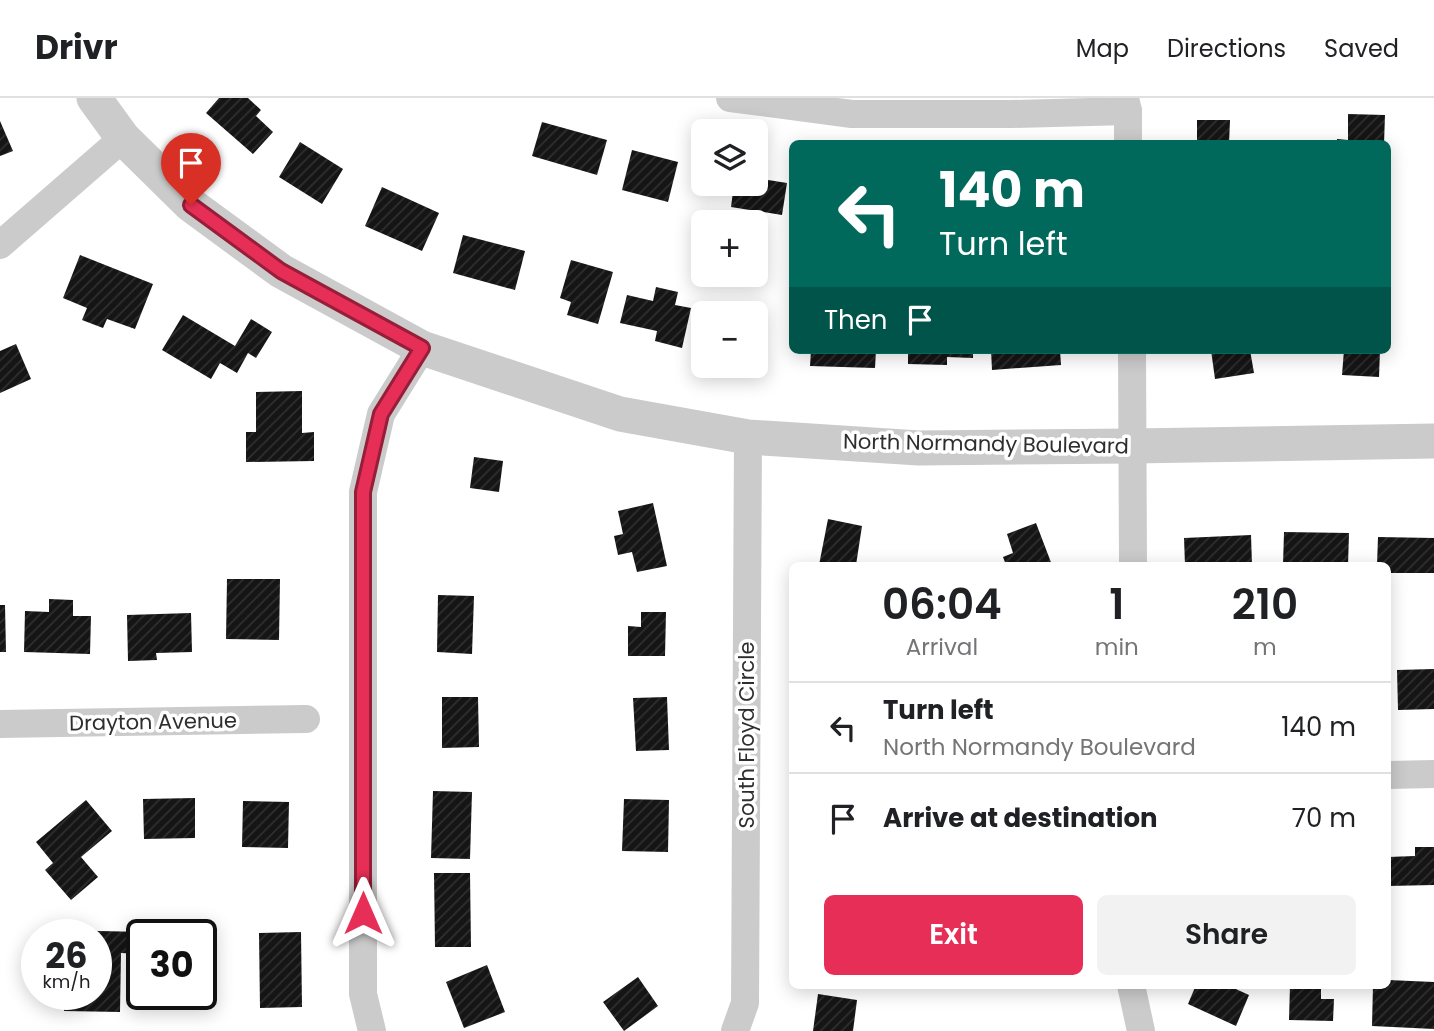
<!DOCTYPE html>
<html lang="en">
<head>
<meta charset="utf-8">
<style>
	body { margin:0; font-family:Poppins,sans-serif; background:#f2f2f2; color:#202124; height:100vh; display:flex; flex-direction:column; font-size:26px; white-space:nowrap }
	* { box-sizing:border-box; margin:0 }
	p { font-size:23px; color:#757577 }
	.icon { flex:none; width:38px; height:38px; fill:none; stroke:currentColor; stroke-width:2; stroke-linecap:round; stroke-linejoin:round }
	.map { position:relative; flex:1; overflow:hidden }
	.drawer { position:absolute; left:789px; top:464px; width:602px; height:427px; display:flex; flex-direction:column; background:#fff; border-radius:10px; box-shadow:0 4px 18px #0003 }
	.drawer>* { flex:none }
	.banner { position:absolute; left:789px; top:42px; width:602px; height:214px; border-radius:10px; box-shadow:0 4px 18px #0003; background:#00695c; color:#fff; overflow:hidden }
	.controls { position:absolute; left:691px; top:21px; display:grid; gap:14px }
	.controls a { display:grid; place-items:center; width:77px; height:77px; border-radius:10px; background:#fff; box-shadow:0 4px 18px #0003; font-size:35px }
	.speed { position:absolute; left:21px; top:821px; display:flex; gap:14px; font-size:35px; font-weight:700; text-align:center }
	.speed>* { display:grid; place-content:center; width:91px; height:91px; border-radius:50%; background:#fff; box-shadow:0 4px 18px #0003; line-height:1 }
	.speed small { font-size:18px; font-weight:400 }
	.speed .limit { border:4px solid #111; border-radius:10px; background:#fff; color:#111 }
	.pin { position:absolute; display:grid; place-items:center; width:60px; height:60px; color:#fff; margin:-72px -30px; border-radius:50% 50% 50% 0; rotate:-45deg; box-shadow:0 0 7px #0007 }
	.pin .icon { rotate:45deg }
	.me { position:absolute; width:77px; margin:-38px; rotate:0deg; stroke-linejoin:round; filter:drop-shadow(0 0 5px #0008) }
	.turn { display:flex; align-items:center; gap:24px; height:147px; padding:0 35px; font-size:32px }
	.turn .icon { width:91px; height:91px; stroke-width:2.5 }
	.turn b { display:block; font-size:49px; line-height:60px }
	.then { display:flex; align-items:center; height:66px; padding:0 35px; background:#0003; gap:14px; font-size:26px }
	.eta { display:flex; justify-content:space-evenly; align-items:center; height:119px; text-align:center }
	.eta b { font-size:42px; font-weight:600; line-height:49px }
	.cta { display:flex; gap:14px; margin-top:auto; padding:14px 35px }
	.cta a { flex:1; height:80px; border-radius:10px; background:#e72e56; color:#fff; font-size:28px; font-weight:600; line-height:80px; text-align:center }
	.cta a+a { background:#f2f2f2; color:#202124 }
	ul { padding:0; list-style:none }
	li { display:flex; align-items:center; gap:21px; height:91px; padding:0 35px; border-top:2px solid #e0e0e0 }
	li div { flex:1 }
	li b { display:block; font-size:26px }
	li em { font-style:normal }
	header { display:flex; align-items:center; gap:42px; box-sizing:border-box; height:98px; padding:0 35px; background:#fff; border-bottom:2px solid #e0e0e0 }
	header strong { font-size:33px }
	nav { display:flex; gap:38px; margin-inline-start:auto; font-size:24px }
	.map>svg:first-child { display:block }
	.building { fill:url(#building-hatch) }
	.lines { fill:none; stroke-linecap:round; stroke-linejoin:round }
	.minor { stroke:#cbcbcb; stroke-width:28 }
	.tertiary { stroke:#cbcbcb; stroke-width:35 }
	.route-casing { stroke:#961e38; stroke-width:18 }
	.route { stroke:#e72e56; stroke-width:12 }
	.labels { text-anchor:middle; stroke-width:7; stroke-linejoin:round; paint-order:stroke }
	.street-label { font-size:21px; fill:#2e2e2e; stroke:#fff }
</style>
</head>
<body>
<header>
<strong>Drivr</strong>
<nav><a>Map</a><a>Directions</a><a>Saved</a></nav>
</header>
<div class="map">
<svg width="1434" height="933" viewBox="0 0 1434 933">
	<defs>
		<pattern id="building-hatch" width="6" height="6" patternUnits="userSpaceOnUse" patternTransform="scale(1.75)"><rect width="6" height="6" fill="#151515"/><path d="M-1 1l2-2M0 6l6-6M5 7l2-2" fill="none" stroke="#2f2f2f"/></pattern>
	</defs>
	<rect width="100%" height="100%" fill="#fff"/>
	<g class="building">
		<polygon points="219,0 248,0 261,12 256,18 273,34 253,56 206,15"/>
		<polygon points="1348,16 1385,17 1384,46 1337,46 1337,41 1348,42"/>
		<polygon points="1197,22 1230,22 1229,46 1197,46"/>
		<polygon points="0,23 13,53 0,58"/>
		<polygon points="542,24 607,42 597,77 532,58"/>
		<polygon points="300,44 343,71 322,106 279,79"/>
		<polygon points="632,52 678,64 668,104 622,92"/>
		<polygon points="756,80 787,85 782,117 731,109 734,86 756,86"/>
		<polygon points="382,89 439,115 422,153 365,128"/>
		<polygon points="463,137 525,153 515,192 453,175"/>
		<polygon points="80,157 153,186 135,231 107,221 103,230 82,222 87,210 63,200"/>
		<polygon points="571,162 613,174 598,226 567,217 571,204 560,200"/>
		<polygon points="656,189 678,194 675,207 691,210 682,250 655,243 657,233 620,225 627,197 653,203"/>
		<polygon points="719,211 765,213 762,259 756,258 756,215 719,215"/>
		<polygon points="183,217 235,248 251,221 272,234 256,260 248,255 237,275 220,265 211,281 162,252"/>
		<polygon points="16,246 31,281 0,295 0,253"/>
		<polygon points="811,252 876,252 875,270 810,268"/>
		<polygon points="908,252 973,252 973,260 947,259 947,267 908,266"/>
		<polygon points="991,252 1060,252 1061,267 992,272"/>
		<polygon points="1211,252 1250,252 1254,275 1215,281"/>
		<polygon points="1344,252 1380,252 1379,279 1342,277"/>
		<polygon points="302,293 302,335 314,334 314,363 246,364 246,334 256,334 256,294"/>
		<polygon points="474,359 503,363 499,394 470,390"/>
		<polygon points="653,405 667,468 637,474 632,454 618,457 614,438 623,436 618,413"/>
		<polygon points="828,421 862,428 856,467 819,467"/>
		<polygon points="1036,425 1052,467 1006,467 1003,459 1013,455 1007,436"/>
		<polygon points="1284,434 1349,435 1348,467 1283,467"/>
		<polygon points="1251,437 1252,467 1185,467 1184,440"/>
		<polygon points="1378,439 1434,440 1434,475 1388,475 1388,467 1377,467"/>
		<polygon points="227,481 280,481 279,542 226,541"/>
		<polygon points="438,497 474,498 472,556 437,554"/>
		<polygon points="49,501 73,502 73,518 91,518 90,556 24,554 25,513 49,514"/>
		<polygon points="0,507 5,507 6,554 0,554"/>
		<polygon points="641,514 666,514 665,558 628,558 628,528 641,529"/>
		<polygon points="191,515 192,554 156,555 157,562 128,563 127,517"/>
		<polygon points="1434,571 1434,611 1398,612 1397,572"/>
		<polygon points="442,599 478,599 479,649 442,650"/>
		<polygon points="667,599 669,652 636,653 633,600"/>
		<polygon points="433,693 472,694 470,761 431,760"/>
		<polygon points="195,700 195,740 144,741 143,701"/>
		<polygon points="624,701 669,702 668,754 622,753"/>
		<polygon points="86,702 112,733 81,759 98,779 71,802 45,772 53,765 36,744"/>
		<polygon points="243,703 289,704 288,750 242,749"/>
		<polygon points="1415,749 1434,749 1434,787 1388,788 1388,759 1415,758"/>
		<polygon points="434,775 470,775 471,849 435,849"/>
		<polygon points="53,832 145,834 145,836 142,836 142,856 121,855 120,914 64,913 64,896 96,896 96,836 53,836"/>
		<polygon points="301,834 302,909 260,910 259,835"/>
		<polygon points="487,867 505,914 464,930 446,884"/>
		<polygon points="638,879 658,908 624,933 603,904"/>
		<polygon points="1388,882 1434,884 1434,931 1372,928 1373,887 1388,887"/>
		<polygon points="1196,887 1227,887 1249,897 1236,928 1188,906"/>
		<polygon points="1290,887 1321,888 1321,901 1334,901 1333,923 1289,922"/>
		<polygon points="818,896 857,902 853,933 813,933"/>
	</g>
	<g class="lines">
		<g class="minor">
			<polyline points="730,0 852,16 1012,16 1128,13"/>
			<polyline points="1125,0 1128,13 1128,46"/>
			<polyline points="0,147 123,40"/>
			<polyline points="1132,252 1133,467"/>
			<polyline points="0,626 306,621"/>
			<polyline points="1388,677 1434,676"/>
			<polyline points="1131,887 1141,933"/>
			<polyline points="372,933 363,896 363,394 381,316 422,250"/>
			<polyline points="735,933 745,905 748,339"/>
		</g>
		<polyline class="tertiary" points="94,0 123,40 191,107 281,173 422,250 620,316 748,339 919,350 1133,348 1434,343"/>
	</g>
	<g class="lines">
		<defs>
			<polyline id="route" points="191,107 281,173 422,250 381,316 363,394 363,815"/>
		</defs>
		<use href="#route" class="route-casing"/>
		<use href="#route" class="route"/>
	</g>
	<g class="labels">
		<g class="street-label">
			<text transform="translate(986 346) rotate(1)" y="7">North Normandy Boulevard</text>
			<text transform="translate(153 624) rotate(-1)" y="7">Drayton Avenue</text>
			<text transform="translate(747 637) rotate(-90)" y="7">South Floyd Circle</text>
		</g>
	</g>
</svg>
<div class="controls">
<a><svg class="icon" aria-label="layers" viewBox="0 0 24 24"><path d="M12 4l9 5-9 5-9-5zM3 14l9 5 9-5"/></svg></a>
<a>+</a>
<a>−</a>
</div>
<div class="speed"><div>26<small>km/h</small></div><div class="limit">30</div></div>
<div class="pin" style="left:191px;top:107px;background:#d93025"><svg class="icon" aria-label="arrive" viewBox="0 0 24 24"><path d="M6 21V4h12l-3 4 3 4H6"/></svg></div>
<svg class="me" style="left:363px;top:815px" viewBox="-20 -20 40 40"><path d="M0-17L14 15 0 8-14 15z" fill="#e72e56" stroke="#fff" stroke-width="4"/></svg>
<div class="banner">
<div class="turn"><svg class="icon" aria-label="left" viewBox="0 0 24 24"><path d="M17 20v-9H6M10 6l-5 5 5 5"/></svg><div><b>140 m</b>Turn left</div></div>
<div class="then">Then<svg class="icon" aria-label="arrive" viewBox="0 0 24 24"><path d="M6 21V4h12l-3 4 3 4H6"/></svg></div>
</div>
<section class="drawer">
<div class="eta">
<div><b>06:04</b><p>Arrival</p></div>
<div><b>1</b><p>min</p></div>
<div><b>210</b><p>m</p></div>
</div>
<ul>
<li><svg class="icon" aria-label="left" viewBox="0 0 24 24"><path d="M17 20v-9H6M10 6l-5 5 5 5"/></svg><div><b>Turn left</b><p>North Normandy Boulevard</p></div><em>140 m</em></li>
<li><svg class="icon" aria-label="arrive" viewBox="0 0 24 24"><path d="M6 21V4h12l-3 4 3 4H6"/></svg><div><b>Arrive at destination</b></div><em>70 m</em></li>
</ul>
<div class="cta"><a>Exit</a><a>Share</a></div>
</section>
</div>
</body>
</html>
